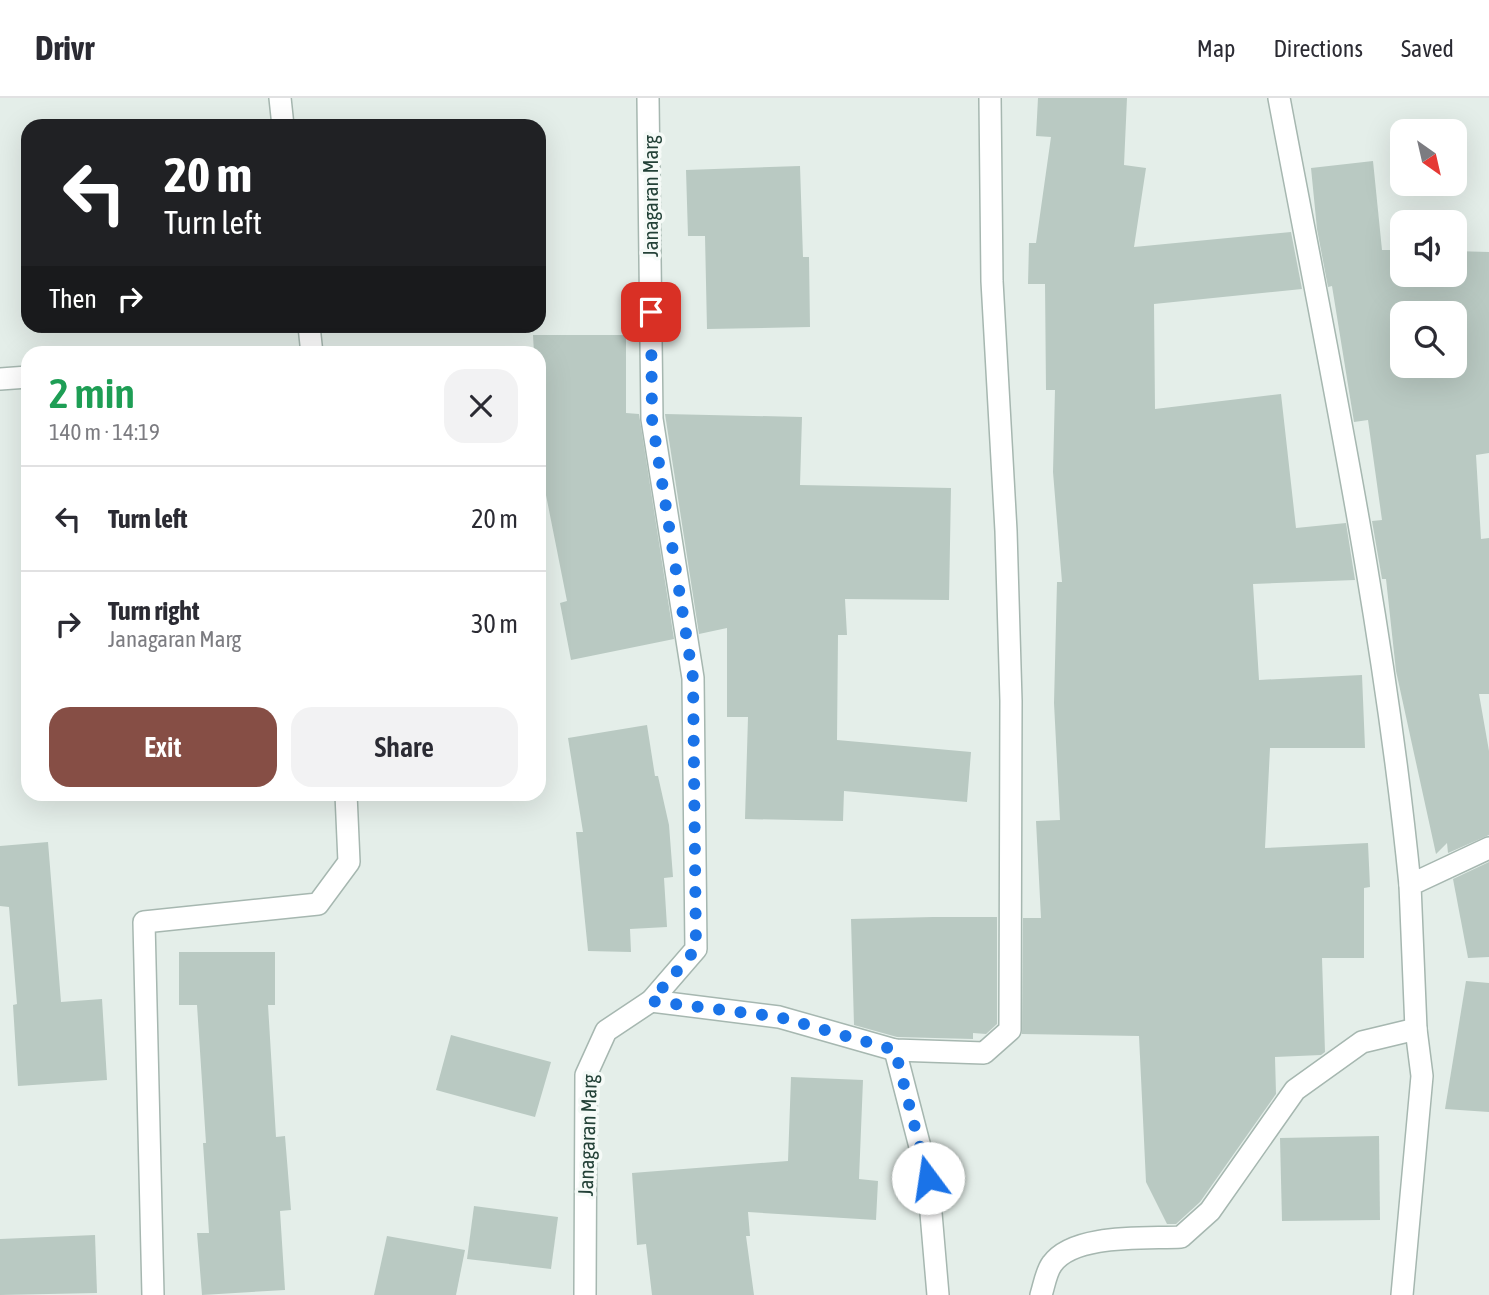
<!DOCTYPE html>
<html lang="en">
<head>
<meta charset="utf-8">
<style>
	body { margin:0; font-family:"Asap Condensed",sans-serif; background:#f2f2f3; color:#2b2b33; height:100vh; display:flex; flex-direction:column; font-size:26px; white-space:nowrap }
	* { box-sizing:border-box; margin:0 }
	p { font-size:23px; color:#7c7c81 }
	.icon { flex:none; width:38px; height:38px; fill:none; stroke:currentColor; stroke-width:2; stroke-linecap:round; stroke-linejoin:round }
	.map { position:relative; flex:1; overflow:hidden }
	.sheet { position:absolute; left:21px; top:248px; width:525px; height:455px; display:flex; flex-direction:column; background:#fff; border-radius:21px; box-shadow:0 7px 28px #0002 }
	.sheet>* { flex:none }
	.top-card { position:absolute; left:21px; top:21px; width:525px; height:214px; border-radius:21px; box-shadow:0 7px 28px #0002; background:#202124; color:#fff; overflow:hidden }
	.needle { width:46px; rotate:146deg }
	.controls { position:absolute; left:1390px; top:21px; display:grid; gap:14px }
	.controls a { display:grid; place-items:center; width:77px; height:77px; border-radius:14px; background:#fff; box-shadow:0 7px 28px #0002; font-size:35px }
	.pin { position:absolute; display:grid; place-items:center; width:60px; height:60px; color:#fff; margin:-30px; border-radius:14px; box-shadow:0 4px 10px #0006 }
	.me { position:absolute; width:77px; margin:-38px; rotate:346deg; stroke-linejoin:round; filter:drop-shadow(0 0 5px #0008) }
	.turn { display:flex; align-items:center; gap:24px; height:147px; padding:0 28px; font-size:32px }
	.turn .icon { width:91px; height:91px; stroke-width:2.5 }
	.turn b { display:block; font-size:49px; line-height:60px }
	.then { display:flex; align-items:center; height:66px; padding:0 28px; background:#0003; gap:14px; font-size:26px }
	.round { display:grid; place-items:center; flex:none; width:74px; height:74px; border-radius:21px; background:#f2f2f3 }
	.summary { display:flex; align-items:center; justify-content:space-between; height:119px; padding:0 28px }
	h1 { font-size:42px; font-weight:600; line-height:52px; color:#1e9e55 }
	.primary-button { display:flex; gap:14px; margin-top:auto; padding:14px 28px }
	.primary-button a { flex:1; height:80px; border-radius:21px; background:#864e45; color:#fff; font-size:28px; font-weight:600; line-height:80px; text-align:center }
	.primary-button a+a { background:#f2f2f3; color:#2b2b33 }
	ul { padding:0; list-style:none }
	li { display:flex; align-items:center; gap:21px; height:105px; padding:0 28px; border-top:2px solid #e1e1e2 }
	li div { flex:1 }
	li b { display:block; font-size:26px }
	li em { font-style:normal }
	header { display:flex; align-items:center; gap:42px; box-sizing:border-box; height:98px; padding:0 35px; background:#fff; border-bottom:2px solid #e1e1e2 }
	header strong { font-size:33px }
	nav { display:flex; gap:38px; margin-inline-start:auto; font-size:24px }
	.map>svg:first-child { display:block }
	.building { fill:#b9c9c2; fill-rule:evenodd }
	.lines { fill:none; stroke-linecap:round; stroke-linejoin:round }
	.minor-casing { stroke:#a6b7b0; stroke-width:24 }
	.minor { stroke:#fff; stroke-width:21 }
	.route { stroke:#1a73e8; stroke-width:12; stroke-dasharray:0 21.6 }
	.labels { text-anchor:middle; stroke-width:7; stroke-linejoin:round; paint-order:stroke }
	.street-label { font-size:21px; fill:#234137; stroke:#f5faf7 }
</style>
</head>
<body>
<header>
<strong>Drivr</strong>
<nav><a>Map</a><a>Directions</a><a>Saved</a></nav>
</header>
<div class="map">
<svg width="1489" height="1197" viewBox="0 0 1489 1197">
	<rect width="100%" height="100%" fill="#e4eee9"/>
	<g class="building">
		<polygon points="1038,0 1127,0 1124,67 1146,70 1134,149 1291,134 1302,191 1154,206 1155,311 1281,296 1296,430 1346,425 1355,482 1253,486 1259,582 1362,577 1365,650 1270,650 1265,750 1368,745 1370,789 1364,790 1364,860 1322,860 1325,954 1321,957 1275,959 1276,996 1200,1104 1176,1126 1167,1126 1146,1084 1139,938 1022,936 1023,820 1041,820 1036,723 1060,722 1054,605 1057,484 1062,484 1053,374 1055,292 1046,292 1045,186 1028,186 1029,145 1036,145 1051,39 1036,38"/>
		<path d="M1373,63L1382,152H1402V177H1454V153L1489,154V355L1476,357L1481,441L1489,440V596H1479L1489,653V737L1448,755L1447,745L1436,756L1396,573L1386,481H1382L1372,423L1382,422L1368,322L1354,324L1332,188L1328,189L1317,131L1311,70ZM1402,215H1454V268H1402Z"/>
		<polygon points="800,68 803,159 809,159 810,229 707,231 705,138 688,138 686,72"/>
		<polygon points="533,237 626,237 626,315 639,316 674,541 571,562 560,505 567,503 543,382 539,256 534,256"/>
		<polygon points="665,316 802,319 800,387 951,390 949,502 845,501 847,537 838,537 837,642 971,654 967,704 844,693 843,723 745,721 748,619 727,619 727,530 699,536"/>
		<polygon points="647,627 655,678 658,678 669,727 673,779 664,780 667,829 630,831 631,854 588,853 576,734 583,734 568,640"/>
		<polygon points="48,744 61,904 102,901 107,982 18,988 13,907 17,906 9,809 0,808 0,748"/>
		<polygon points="1489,764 1489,859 1468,860 1453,781"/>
		<polygon points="933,819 997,819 997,926 986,936 973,935 973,941 897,939 854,927 851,821"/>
		<polygon points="179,854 275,854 275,907 268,907 276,1039 285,1038 291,1112 280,1113 285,1192 202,1197 197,1135 209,1135 203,1045 206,1045 197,907 179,907"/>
		<polygon points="1466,883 1489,885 1489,1014 1445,1011"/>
		<polygon points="451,937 551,964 535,1019 436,992"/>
		<polygon points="791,979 863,982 859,1081 878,1083 876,1122 748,1114 750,1138 746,1138 754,1197 652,1197 646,1146 637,1147 632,1075 788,1063"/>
		<polygon points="1379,1038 1380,1122 1282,1123 1280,1040"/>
		<polygon points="474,1108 558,1119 551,1171 467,1161"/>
		<polygon points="95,1137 97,1195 0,1197 0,1141"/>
		<polygon points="387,1138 465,1152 456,1197 374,1197"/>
	</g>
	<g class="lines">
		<defs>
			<g id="minor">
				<polyline points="280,0 283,28"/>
				<path d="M1279,0C1328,261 1384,522 1410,787"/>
				<polyline points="309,228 312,256"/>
				<polyline points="0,281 28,279"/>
				<polyline points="651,903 779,919 895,952 984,955 1010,932 1011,603 1006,433 992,183 990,0"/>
				<polyline points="895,952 928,1080 938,1197"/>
				<polyline points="153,1197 144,824 318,806 349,764 346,696"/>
				<polyline points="585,1197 586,977 606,933 651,903 696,851 693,580 652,321 648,0"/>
				<path d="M1041,1197C1044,1188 1046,1174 1052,1166C1074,1135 1147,1141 1181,1139L1210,1113L1295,992L1362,944L1416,931"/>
				<polyline points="1402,1197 1422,978 1416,931 1410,787 1489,750"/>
			</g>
		</defs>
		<use href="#minor" class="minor-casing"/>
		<use href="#minor" class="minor"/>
	</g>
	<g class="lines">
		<polyline class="route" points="651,214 652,321 693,580 696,851 651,903 779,919 895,952 928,1080"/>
	</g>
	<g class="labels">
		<g class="street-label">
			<text transform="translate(651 98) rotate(-90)" y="7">Janagaran Marg</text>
			<text transform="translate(588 1037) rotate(-88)" y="7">Janagaran Marg</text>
		</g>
	</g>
</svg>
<div class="controls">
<a><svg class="needle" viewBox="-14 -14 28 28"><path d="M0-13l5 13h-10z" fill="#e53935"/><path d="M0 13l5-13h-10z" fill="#7c7c81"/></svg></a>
<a><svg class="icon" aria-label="sound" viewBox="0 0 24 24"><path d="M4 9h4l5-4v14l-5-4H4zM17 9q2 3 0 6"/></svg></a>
<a><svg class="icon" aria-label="search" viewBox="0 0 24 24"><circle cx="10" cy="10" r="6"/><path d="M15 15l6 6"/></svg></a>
</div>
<div class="pin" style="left:651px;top:214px;background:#d93025"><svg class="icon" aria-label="arrive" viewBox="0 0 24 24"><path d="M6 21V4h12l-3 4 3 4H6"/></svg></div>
<svg class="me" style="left:928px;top:1080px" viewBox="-20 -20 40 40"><circle r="19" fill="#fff"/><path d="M0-13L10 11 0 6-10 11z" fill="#1a73e8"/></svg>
<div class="top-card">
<div class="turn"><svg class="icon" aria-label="left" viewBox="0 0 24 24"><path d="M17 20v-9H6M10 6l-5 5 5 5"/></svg><div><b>20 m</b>Turn left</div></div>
<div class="then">Then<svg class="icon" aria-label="right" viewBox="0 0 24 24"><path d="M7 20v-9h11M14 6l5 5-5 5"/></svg></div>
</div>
<section class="sheet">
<div class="summary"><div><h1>2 min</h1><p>140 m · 14:19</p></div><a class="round"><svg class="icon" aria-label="close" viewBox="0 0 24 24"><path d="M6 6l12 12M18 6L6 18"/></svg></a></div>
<ul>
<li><svg class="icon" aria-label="left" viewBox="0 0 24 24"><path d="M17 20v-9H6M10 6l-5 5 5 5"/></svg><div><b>Turn left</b></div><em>20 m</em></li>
<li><svg class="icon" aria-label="right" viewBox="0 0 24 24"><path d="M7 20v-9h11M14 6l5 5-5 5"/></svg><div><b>Turn right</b><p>Janagaran Marg</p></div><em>30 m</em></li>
</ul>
<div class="primary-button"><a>Exit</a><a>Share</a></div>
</section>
</div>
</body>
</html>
